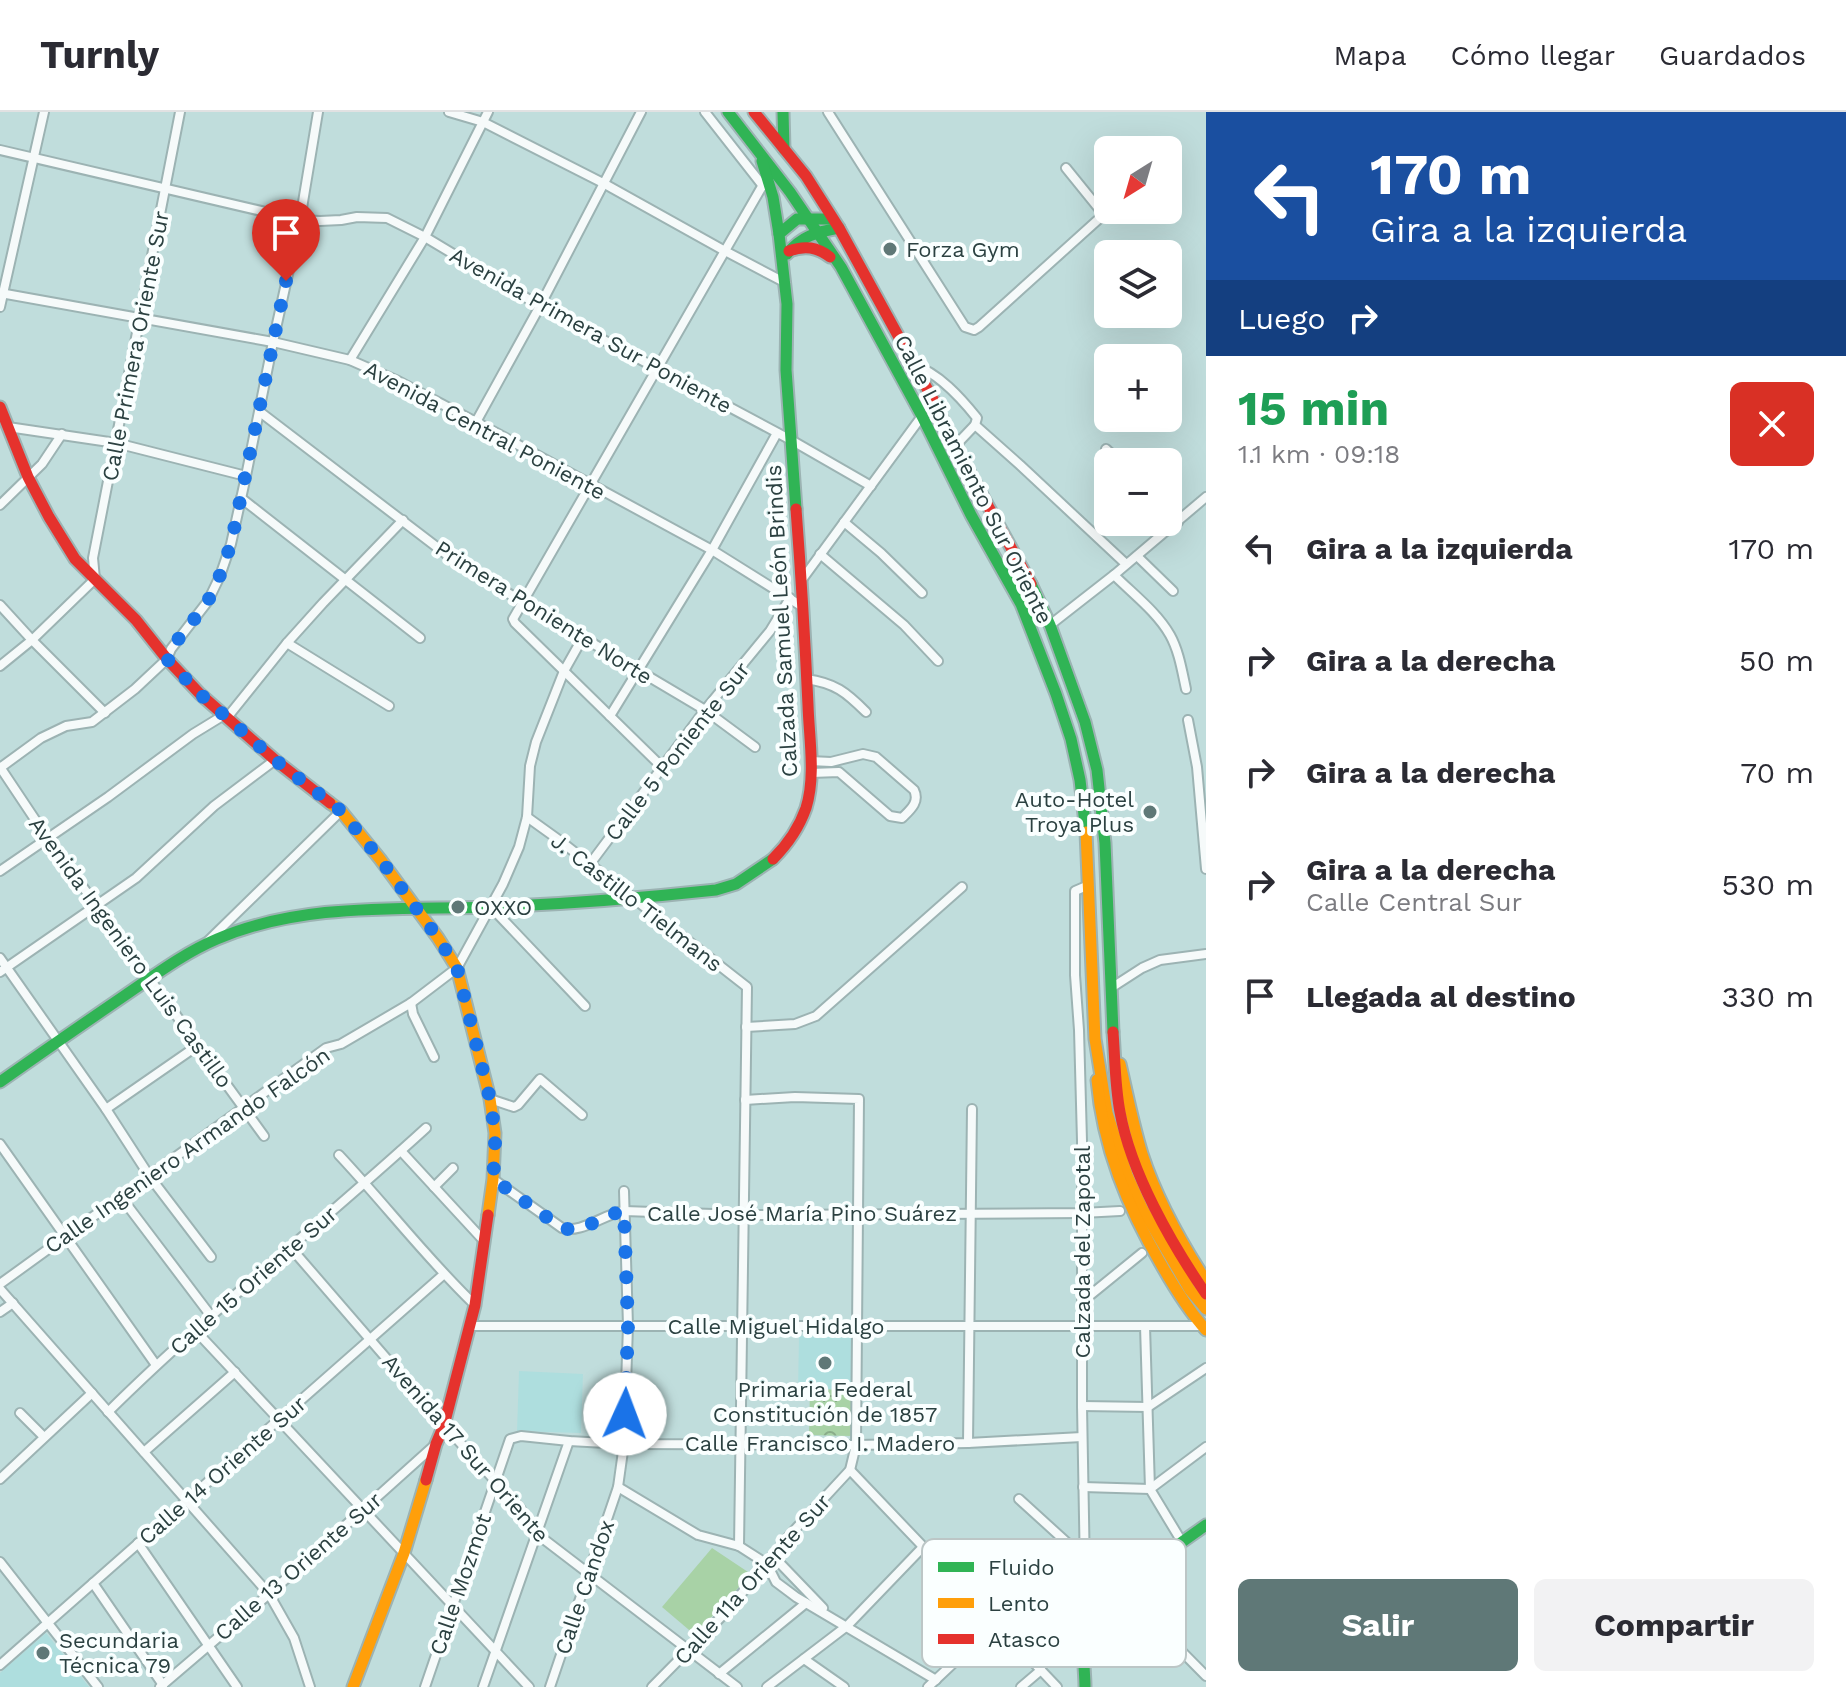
<!DOCTYPE html>
<html lang="es">
<head>
<meta charset="utf-8">
<style>
	body { margin:0; font-family:"Work Sans",sans-serif; background:#f2f2f3; color:#2b2b33; height:100vh; display:flex; flex-direction:column; font-size:30px; white-space:nowrap }
	* { box-sizing:border-box; margin:0 }
	p { font-size:26px; color:#7c7c81 }
	.icon { flex:none; width:44px; height:44px; fill:none; stroke:currentColor; stroke-width:2; stroke-linecap:round; stroke-linejoin:round }
	.map { position:relative; flex:1; overflow:hidden }
	.details { display:flex; flex-direction:column; background:#fff; width:640px }
	.details>* { flex:none }
	.guide { background:#1a4fa0; color:#fff; overflow:hidden }
	.needle { width:52px; rotate:217deg }
	.tools { position:absolute; left:1094px; top:24px; display:grid; gap:16px }
	.tools a { display:grid; place-items:center; width:88px; height:88px; border-radius:12px; background:#fff; box-shadow:0 8px 32px #0002; font-size:40px }
	.pin { position:absolute; display:grid; place-items:center; width:68px; height:68px; color:#fff; margin:-82px -34px; border-radius:50% 50% 50% 0; rotate:-45deg; box-shadow:0 0 8px #0007 }
	.pin .icon { rotate:45deg }
	.me { position:absolute; width:88px; margin:-44px; rotate:2deg; stroke-linejoin:round; filter:drop-shadow(0 0 6px #0008) }
	.turn { display:flex; align-items:center; gap:28px; height:168px; padding:0 32px; font-size:36px }
	.turn .icon { width:104px; height:104px; stroke-width:2.5 }
	.turn b { display:block; font-size:56px; line-height:68px }
	.then { display:flex; align-items:center; height:76px; padding:0 32px; background:#0003; gap:16px; font-size:30px }
	.round { display:grid; place-items:center; flex:none; width:84px; height:84px; border-radius:12px; background:#f2f2f3 }
	.head { display:flex; align-items:center; justify-content:space-between; height:136px; padding:0 32px }
	h1 { font-size:48px; font-weight:700; line-height:60px; color:#1e9e55 }
	.cta { display:flex; gap:16px; margin-top:auto; padding:16px 32px }
	.cta a { flex:1; height:92px; border-radius:12px; background:#5f7877; color:#fff; font-size:32px; font-weight:700; line-height:92px; text-align:center }
	.cta a+a { background:#f2f2f3; color:#2b2b33 }
	ul { padding:0; list-style:none }
	li { display:flex; align-items:center; gap:24px; height:112px; padding:0 32px }
	li div { flex:1 }
	li b { display:block; font-size:30px }
	li em { font-style:normal }
	header { display:flex; align-items:center; gap:48px; box-sizing:border-box; height:112px; padding:0 40px; background:#fff; border-bottom:2px solid #e1e1e2 }
	header strong { font-size:38px }
	nav { display:flex; gap:44px; margin-inline-start:auto; font-size:28px }
	main { display:flex; flex:1; min-height:0 }
	.map>svg:first-child { display:block }
	.built { fill:#aedede }
	.park { fill:url(#park-crowns) }
	.pitch { fill:#a8d2a6 }
	.lines { fill:none; stroke-linecap:round; stroke-linejoin:round }
	.street-casing { stroke:#9cb3b3; stroke-width:12 }
	.fast-casing { stroke:#9cb3b3; stroke-width:15 }
	.slow-casing { stroke:#9cb3b3; stroke-width:15 }
	.jam-casing { stroke:#9cb3b3; stroke-width:15 }
	.street { stroke:#f6fafa; stroke-width:8 }
	.fast { stroke:#30b455; stroke-width:11 }
	.slow { stroke:#ff9f0a; stroke-width:11 }
	.jam { stroke:#e5322d; stroke-width:11 }
	.route { stroke:#1a73e8; stroke-width:14; stroke-dasharray:0 25.2 }
	.poi-dot { fill:#5f7877; stroke:#faffff; stroke-width:3 }
	.labels { text-anchor:middle; stroke-width:8; stroke-linejoin:round; paint-order:stroke }
	.poi-label { font-size:22px; fill:#2b4141; stroke:#faffff; text-anchor:start }
	.street-label { font-size:22px; fill:#2b4141; stroke:#faffff }
	.key { fill:#faffff; stroke:#bcc6c6; stroke-width:2 }
	.key-label { font-size:22px; fill:#2b4141 }
</style>
</head>
<body>
<header>
<strong>Turnly</strong>
<nav><a>Mapa</a><a>Cómo llegar</a><a>Guardados</a></nav>
</header>
<main>
<div class="map">
<svg width="1206" height="1575" viewBox="0 0 1206 1575">
	<defs>
		<pattern id="park-crowns" width="20" height="18" patternUnits="userSpaceOnUse" patternTransform="scale(2)"><rect width="20" height="18" fill="#a8d2a6"/><path d="M2 6a3 3 0 1 1 6 0M12 15a3 3 0 1 1 6 0" fill="none" stroke="#89ac89"/></pattern>
	</defs>
	<rect width="100%" height="100%" fill="#c0dddc"/>
	<g class="built">
		<polygon points="799,1224 852,1225 852,1278 798,1277"/>
		<polygon points="519,1259 583,1262 581,1321 517,1319"/>
		<polygon points="46,1521 89,1575 0,1575 0,1561"/>
	</g>
	<polygon class="park" points="810,1277 852,1278 851,1324 809,1323"/>
	<polygon class="pitch" points="712,1436 751,1462 695,1523 662,1495"/>
	<g class="lines">
		<defs>
			<g id="street">
				<polyline points="449,0 483,10 603,71 725,139 786,171"/>
				<polyline points="705,0 763,74"/>
				<polyline points="828,0 965,215 974,218 979,215 1101,105 1102,101 1100,98 1066,56"/>
				<polyline points="0,38 300,108 320,109 341,108 357,105 387,106 425,125 540,194 791,328 871,374"/>
				<polyline points="0,181 273,230 350,248 398,269 476,310 712,438 803,495"/>
				<polyline points="0,195 44,0"/>
				<polyline points="350,248 425,125 488,0"/>
				<path d="M913,253C938,260 961,286 977,306L975,313L955,334"/>
				<polyline points="260,300 459,452 705,598 755,635"/>
				<polyline points="476,310 540,194 641,0"/>
				<polyline points="975,313 1020,353 1126,452"/>
				<polyline points="8,315 116,331 246,364"/>
				<polyline points="1106,337 1120,350"/>
				<polyline points="241,386 420,526"/>
				<polyline points="0,393 42,352 62,322"/>
				<polyline points="1168,399 1178,410"/>
				<polyline points="844,410 881,441 922,481"/>
				<polyline points="820,442 904,513 938,549"/>
				<polyline points="1137,444 1173,479"/>
				<path d="M1114,463C1133,482 1157,500 1170,523C1179,539 1182,559 1186,577"/>
				<polyline points="801,469 922,304"/>
				<polyline points="0,493 32,528 105,601"/>
				<polyline points="1050,513 1114,463 1206,385"/>
				<polyline points="287,531 389,594"/>
				<polyline points="0,554 32,528 95,467 93,446 180,0"/>
				<path d="M806,567C835,571 846,580 866,600"/>
				<polyline points="610,604 712,438 777,321"/>
				<polyline points="1188,608 1197,655 1206,757"/>
				<path d="M810,649L831,650L863,642L876,645L914,678C920,690 910,698 902,706L890,704L839,660L811,661"/>
				<polyline points="0,655 48,727 264,1024"/>
				<polyline points="662,655 515,511 513,507 768,64"/>
				<polyline points="0,656 41,626 66,614 92,610 135,577 167,547 171,537 208,489 220,464 231,432 246,364 273,230 300,108 318,0"/>
				<polyline points="527,705 559,728 747,875 739,1434"/>
				<polyline points="590,752 705,598 770,519 790,486"/>
				<polyline points="0,759 108,685 193,622 224,603 230,602 287,531 323,491 403,408"/>
				<polyline points="491,795 585,894"/>
				<polyline points="207,830 341,699"/>
				<polyline points="0,846 106,997 150,1065 211,1145"/>
				<polyline points="0,860 136,766 214,694 275,648"/>
				<polyline points="1111,876 1142,856 1160,848 1206,842"/>
				<polyline points="411,891 413,902 434,945"/>
				<polyline points="746,915 795,912 816,904 962,775"/>
				<polyline points="490,987 514,995 518,993 540,967 582,1003"/>
				<polyline points="106,997 197,934"/>
				<polyline points="0,1032 156,1253"/>
				<polyline points="401,1039 484,1129"/>
				<path d="M339,1043C385,1092 426,1146 475,1193"/>
				<path d="M493,1067L562,1116C581,1122 604,1102 624,1099L743,1103L1082,1101L1120,1099"/>
				<polyline points="434,1075 453,1056"/>
				<polyline points="121,1085 211,1204"/>
				<polyline points="291,1136 444,1313 520,1396 537,1422 737,1575"/>
				<polyline points="0,1172 326,936 341,932 411,891 457,856 503,772 519,735 527,705 530,654 536,630 564,559 582,527"/>
				<polyline points="0,1177 269,1482 294,1526 310,1575"/>
				<polyline points="1083,1189 1142,1141"/>
				<polyline points="0,1200 13,1191"/>
				<polyline points="470,1214 1202,1214"/>
				<polyline points="1145,1214 1150,1377 1182,1430"/>
				<polyline points="195,1218 529,1575"/>
				<polyline points="1082,1294 1148,1295 1206,1256"/>
				<path d="M108,1300C209,1200 321,1112 426,1016"/>
				<polyline points="20,1301 44,1325"/>
				<polyline points="968,1331 972,997"/>
				<polyline points="144,1340 235,1260"/>
				<polyline points="850,1358 1057,1575"/>
				<polyline points="0,1367 92,1281"/>
				<polyline points="618,1375 698,1423 739,1434 767,1452 776,1470 796,1485 936,1568"/>
				<polyline points="1083,1375 1150,1377 1206,1335"/>
				<polyline points="1019,1387 1085,1447"/>
				<polyline points="138,1431 237,1575"/>
				<polyline points="773,1444 823,1496"/>
				<polyline points="0,1450 98,1575"/>
				<polyline points="93,1471 163,1573"/>
				<polyline points="1120,1477 1206,1564"/>
				<polyline points="1086,1515 1082,1294 1082,1029 1079,918 1075,863 1075,779 1089,773"/>
				<polyline points="804,1547 844,1575"/>
				<polyline points="0,1553 443,1163"/>
				<polyline points="719,1562 806,1491"/>
				<polyline points="160,1575 269,1482 436,1332"/>
				<polyline points="425,1575 510,1327 521,1324 569,1329 624,1332 856,1333 968,1331 1082,1325"/>
				<polyline points="483,1575 569,1329"/>
				<polyline points="550,1575 618,1375 624,1332 628,1214 624,1079"/>
				<polyline points="652,1575 727,1499 789,1424 850,1358 856,1333 859,987 795,985 745,988"/>
				<polyline points="767,1575 847,1514 923,1435"/>
				<polyline points="928,1575 996,1511"/>
				<polyline points="1021,1575 1041,1558"/>
			</g>
			<g id="fast">
				<polyline points="728,0 790,80 841,155 922,304 971,403 1021,492 1056,582 1071,627 1080,668 1086,720"/>
				<polyline points="783,0 784,37"/>
				<polyline points="762,49 773,85 779,122"/>
				<path d="M787,142C801,124 817,120 839,116"/>
				<polyline points="796,397 786,258 787,192 779,122 797,107 832,107"/>
				<polyline points="1031,472 1050,513 1085,610 1097,658 1105,731 1113,920"/>
				<path d="M0,970C41,941 83,912 124,884C155,863 184,841 217,827C303,790 401,798 492,795C567,792 642,786 716,778L736,772L773,747"/>
				<path d="M1085,1575C1085,1558 1081,1536 1086,1519C1096,1487 1177,1434 1206,1413"/>
			</g>
			<g id="slow">
				<polyline points="330,691 341,699 380,747 438,826 457,856 490,987 495,1021 493,1067 488,1103"/>
				<polyline points="1086,720 1095,927 1107,1001 1127,1063 1142,1096 1190,1178 1206,1197"/>
				<path d="M1120,952C1127,982 1133,1013 1142,1042C1157,1088 1180,1129 1206,1169"/>
				<path d="M1097,968C1103,1035 1127,1094 1161,1152C1174,1175 1188,1198 1206,1218"/>
				<polyline points="353,1575 404,1441 426,1368"/>
			</g>
			<g id="jam">
				<polyline points="754,0 806,64 839,116 935,291 955,334 1031,472"/>
				<path d="M789,139C805,133 817,135 830,145"/>
				<polyline points="0,295 28,365 49,405 75,447 136,508 167,547 200,582 275,648 330,691"/>
				<path d="M773,747C787,733 799,716 806,696C816,664 809,626 808,593C805,528 801,462 796,397"/>
				<path d="M1113,920C1115,946 1115,974 1120,1000C1131,1061 1171,1131 1206,1182"/>
				<polyline points="426,1368 436,1332 444,1313 475,1193 488,1103"/>
			</g>
		</defs>
		<use href="#street" class="street-casing"/>
		<use href="#fast" class="fast-casing"/>
		<use href="#slow" class="slow-casing"/>
		<use href="#jam" class="jam-casing"/>
		<use href="#street" class="street"/>
		<use href="#fast" class="fast"/>
		<use href="#slow" class="slow"/>
		<use href="#jam" class="jam"/>
	</g>
	<g class="lines">
		<path class="route" d="M286,169L231,432C224,451 218,473 207,490C194,510 176,525 167,547L200,582L275,648L341,699L380,747L438,826L457,856L490,987L495,1021V1040L493,1067L562,1116C583,1122 604,1102 624,1099L628,1214L625,1302"/>
	</g>
	<g class="poi-dot">
		<circle cx="890" cy="137" r="8"/>
		<circle cx="1150" cy="700" r="8"/>
		<circle cx="458" cy="795" r="8"/>
		<circle cx="825" cy="1251" r="8"/>
		<circle cx="43" cy="1541" r="8"/>
	</g>
	<g class="labels">
		<g class="poi-label">
			<text x="906" y="145">Forza Gym</text>
			<text x="1134" y="695" text-anchor="end">Auto-Hotel<tspan x="1134" dy="25">Troya Plus</tspan></text>
			<text x="474" y="803">OXXO</text>
			<text x="825" y="1285" text-anchor="middle">Primaria Federal<tspan x="825" dy="25">Constitución de 1857</tspan></text>
			<text x="59" y="1536">Secundaria<tspan x="59" dy="25">Técnica 79</tspan></text>
		</g>
		<g class="street-label">
			<text transform="translate(591 218) rotate(29)" y="8">Avenida Primera Sur Poniente</text>
			<text transform="translate(135 234) rotate(-79)" y="8">Calle Primera Oriente Sur</text>
			<text transform="translate(485 318) rotate(28)" y="8">Avenida Central Poniente</text>
			<text transform="translate(974 367) rotate(63)" y="8">Calle Libramiento Sur Oriente</text>
			<text transform="translate(544 500) rotate(32)" y="8">Primera Poniente Norte</text>
			<text transform="translate(781 509) rotate(-93)" y="8">Calzada Samuel León Brindis</text>
			<text transform="translate(677 639) rotate(-52)" y="8">Calle 5 Poniente Sur</text>
			<text transform="translate(637 790) rotate(38)" y="8">J. Castillo Tielmans</text>
			<text transform="translate(131 840) rotate(54)" y="8">Avenida Ingeniero Luis Castillo</text>
			<text transform="translate(187 1038) rotate(-35)" y="8">Calle Ingeniero Armando Falcón</text>
			<text x="802" y="1109">Calle José María Pino Suárez</text>
			<text transform="translate(1082 1140) rotate(-90)" y="8">Calzada del Zapotal</text>
			<text transform="translate(253 1168) rotate(-41)" y="8">Calle 15 Oriente Sur</text>
			<text x="776" y="1222">Calle Miguel Hidalgo</text>
			<text x="820" y="1339">Calle Francisco I. Madero</text>
			<text transform="translate(466 1336) rotate(49)" y="8">Avenida 17 Sur Oriente</text>
			<text transform="translate(222 1358) rotate(-41)" y="8">Calle 14 Oriente Sur</text>
			<text transform="translate(298 1454) rotate(-41)" y="8">Calle 13 Oriente Sur</text>
			<text transform="translate(752 1467) rotate(-48)" y="8">Calle 11a Oriente Sur</text>
			<text transform="translate(460 1472) rotate(-71)" y="8">Calle Mozmot</text>
			<text transform="translate(584 1475) rotate(-71)" y="8">Calle Candox</text>
		</g>
	</g>
	<rect x="922" y="1427" width="264" height="128" rx="12" class="key"/>
	<rect x="938" y="1450" width="36" height="10" fill="#30b455"/>
	<rect x="938" y="1486" width="36" height="10" fill="#ff9f0a"/>
	<rect x="938" y="1522" width="36" height="10" fill="#e5322d"/>
	<g class="key-label">
		<text x="988" y="1463">Fluido</text>
		<text x="988" y="1499">Lento</text>
		<text x="988" y="1535">Atasco</text>
	</g>
</svg>
<div class="tools">
<a><svg class="needle" viewBox="-14 -14 28 28"><path d="M0-13l5 13h-10z" fill="#e53935"/><path d="M0 13l5-13h-10z" fill="#7c7c81"/></svg></a>
<a><svg class="icon" aria-label="layers" viewBox="0 0 24 24"><path d="M12 4l9 5-9 5-9-5zM3 14l9 5 9-5"/></svg></a>
<a>+</a>
<a>−</a>
</div>
<div class="pin" style="left:286px;top:169px;background:#d93025"><svg class="icon" aria-label="arrive" viewBox="0 0 24 24"><path d="M6 21V4h12l-3 4 3 4H6"/></svg></div>
<svg class="me" style="left:625px;top:1302px" viewBox="-20 -20 40 40"><circle r="19" fill="#fff"/><path d="M0-13L10 11 0 6-10 11z" fill="#1a73e8"/></svg>
</div>
<section class="details">
<div class="guide">
<div class="turn"><svg class="icon" aria-label="left" viewBox="0 0 24 24"><path d="M17 20v-9H6M10 6l-5 5 5 5"/></svg><div><b>170 m</b>Gira a la izquierda</div></div>
<div class="then">Luego<svg class="icon" aria-label="right" viewBox="0 0 24 24"><path d="M7 20v-9h11M14 6l5 5-5 5"/></svg></div>
</div>
<div class="head"><div><h1>15 min</h1><p>1.1 km · 09:18</p></div><a class="round" style="background:#d93025;color:#fff"><svg class="icon" aria-label="close" viewBox="0 0 24 24"><path d="M6 6l12 12M18 6L6 18"/></svg></a></div>
<ul>
<li><svg class="icon" aria-label="left" viewBox="0 0 24 24"><path d="M17 20v-9H6M10 6l-5 5 5 5"/></svg><div><b>Gira a la izquierda</b></div><em>170 m</em></li>
<li><svg class="icon" aria-label="right" viewBox="0 0 24 24"><path d="M7 20v-9h11M14 6l5 5-5 5"/></svg><div><b>Gira a la derecha</b></div><em>50 m</em></li>
<li><svg class="icon" aria-label="right" viewBox="0 0 24 24"><path d="M7 20v-9h11M14 6l5 5-5 5"/></svg><div><b>Gira a la derecha</b></div><em>70 m</em></li>
<li><svg class="icon" aria-label="right" viewBox="0 0 24 24"><path d="M7 20v-9h11M14 6l5 5-5 5"/></svg><div><b>Gira a la derecha</b><p>Calle Central Sur</p></div><em>530 m</em></li>
<li><svg class="icon" aria-label="arrive" viewBox="0 0 24 24"><path d="M6 21V4h12l-3 4 3 4H6"/></svg><div><b>Llegada al destino</b></div><em>330 m</em></li>
</ul>
<div class="cta"><a>Salir</a><a>Compartir</a></div>
</section>
</main>
</body>
</html>
